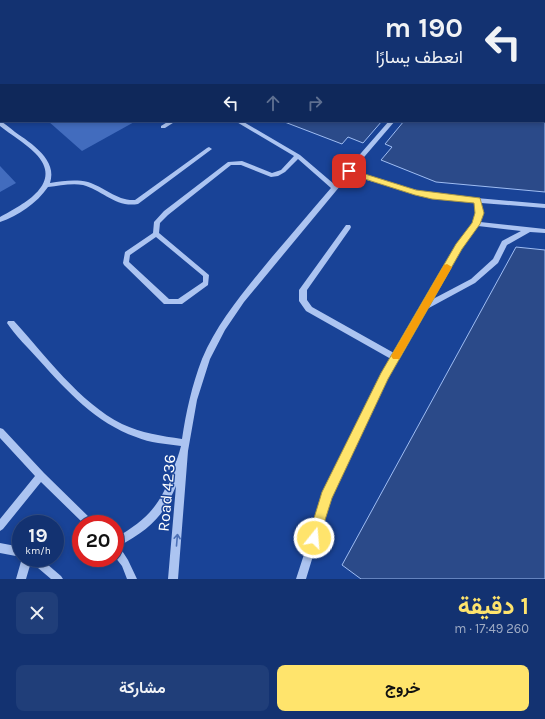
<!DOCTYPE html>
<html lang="ar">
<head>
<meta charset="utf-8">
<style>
	body { margin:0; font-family:Karla,Vazirmatn,sans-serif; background:#203e79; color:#f1f3f6; direction:rtl; height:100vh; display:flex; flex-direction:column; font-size:15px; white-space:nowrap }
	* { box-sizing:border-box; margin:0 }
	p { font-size:13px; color:#9daac3 }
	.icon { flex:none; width:22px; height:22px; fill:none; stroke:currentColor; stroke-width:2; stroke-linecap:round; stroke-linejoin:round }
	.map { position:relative; height:579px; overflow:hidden; direction:ltr }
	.side { display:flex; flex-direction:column; background:#133271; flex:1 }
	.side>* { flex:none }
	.guide { position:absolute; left:0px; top:0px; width:545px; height:122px; box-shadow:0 2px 6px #0003,0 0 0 1px #324d84; direction:rtl; background:#133271; color:#f1f3f6; overflow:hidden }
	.speed { position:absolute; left:12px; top:515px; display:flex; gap:8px; font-size:20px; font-weight:700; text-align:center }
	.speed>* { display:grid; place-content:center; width:52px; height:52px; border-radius:50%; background:#133271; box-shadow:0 2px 6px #0003,0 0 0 1px #324d84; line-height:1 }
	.speed small { font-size:10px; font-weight:400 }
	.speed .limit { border:6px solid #d22; background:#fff; color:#111 }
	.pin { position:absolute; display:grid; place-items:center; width:34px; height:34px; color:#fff; margin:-17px; border-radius:8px; box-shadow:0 2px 6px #0006 }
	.me { position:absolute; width:44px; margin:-22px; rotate:17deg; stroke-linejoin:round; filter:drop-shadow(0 0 3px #0008) }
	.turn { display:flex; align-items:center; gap:14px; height:84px; padding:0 16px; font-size:18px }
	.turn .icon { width:52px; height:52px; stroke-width:2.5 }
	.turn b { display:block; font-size:28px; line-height:34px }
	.lanes { display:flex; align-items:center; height:38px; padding:0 16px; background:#0003; justify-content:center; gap:20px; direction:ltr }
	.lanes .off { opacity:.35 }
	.round { display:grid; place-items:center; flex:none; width:42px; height:42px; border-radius:8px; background:#203e79 }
	.summary { display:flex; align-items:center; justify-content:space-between; height:68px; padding:0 16px }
	h1 { font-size:24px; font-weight:700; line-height:30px; color:#ffe46c }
	.button { display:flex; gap:8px; margin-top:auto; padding:8px 16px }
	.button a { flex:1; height:46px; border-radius:8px; background:#ffe46c; color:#111; font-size:16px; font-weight:700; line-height:46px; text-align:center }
	.button a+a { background:#203e79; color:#f1f3f6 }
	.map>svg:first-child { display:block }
	.water { fill:#2b4a89; stroke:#9fbdf3 }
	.building { fill:#426cbe }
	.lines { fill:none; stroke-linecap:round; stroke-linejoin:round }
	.minor { fill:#acc4f1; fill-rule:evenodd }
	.oneway { stroke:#4c70b6 }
	.route { fill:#ffe46c; stroke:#a69446 }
	.slow { fill:#f59e0b }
	.labels { text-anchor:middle; stroke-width:3; stroke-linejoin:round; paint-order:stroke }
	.near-street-label { font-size:16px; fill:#fff; stroke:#194397 }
</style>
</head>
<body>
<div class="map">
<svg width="545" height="579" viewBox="0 0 545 579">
	<rect width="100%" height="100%" fill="#194397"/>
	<g class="water">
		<polygon points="80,0 473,0 81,1"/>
		<polygon points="523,0 545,0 545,192 436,182 381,160 392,147 385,144 404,121 544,121 544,1"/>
		<polygon points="282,121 382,121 363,143 348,137 342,144"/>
		<polygon points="516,247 545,250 545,579 361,579 342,565"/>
	</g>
	<g class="building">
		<polygon points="48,121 136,121 82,151"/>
		<polygon points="0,166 16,183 0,192"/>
	</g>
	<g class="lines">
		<g class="minor">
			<rect x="0" y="38" width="1" height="2"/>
			<rect x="0" y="54" width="1" height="3"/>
			<path d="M0,121C6,124 10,128 15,132C31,143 58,160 50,183C63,181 75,179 88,182C104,187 117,201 135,200L207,148L209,147L212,149L138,204C116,208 102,190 83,185C71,183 59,186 48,187C37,203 18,216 0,222V217C24,204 65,183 35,153C24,142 11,135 0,126Z"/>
			<polygon points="169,121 176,121 165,128 161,128 161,126"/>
			<path d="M235,121H242L300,155L334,184L389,121H395L353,170L367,177L432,194L545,204V208L481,203L483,213L480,222L545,229V233L530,232L507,245L498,263L475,283L427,309L388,378L331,497L306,579H296L323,496L382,374L391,359L306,311L299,301V290L346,225H350L351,227L350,229L307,290V300L312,307L394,353L457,245L473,223L477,213L475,202L432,198L363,179L350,174L244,302L225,330L210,359L197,400L188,451L178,579H168L176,486C163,518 148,530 119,546L128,560L137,579H127L122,566L115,557V538C147,520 161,505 173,469C176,462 179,454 181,446C166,444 150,443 136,437C96,423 67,391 39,360C30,350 14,334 7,323L8,321H14C45,355 80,403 122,424C141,433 162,436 182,439C186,412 192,385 202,359C218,321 246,289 272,257C292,234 311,211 331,188L298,159L285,172L278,176L271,177L241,165H231L168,215L160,223L159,233L209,275L208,285L182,304H164L124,265L123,263L125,252L153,233L154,222L164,211L228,162L242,161L272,173L281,170L294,156ZM478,226L521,231L502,241L493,259L471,279L433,299L461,249ZM156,237L203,276V282L178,299H169L129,262L130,255Z"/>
			<polygon points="0,428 3,429 44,473 93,521 95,524 84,524 41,482 3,529 0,531 0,519 35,476 0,438"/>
			<polygon points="0,543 21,547 21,557 0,553"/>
			<polygon points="22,558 40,558 61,576 63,579 51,579 31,562 26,579 16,579"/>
		</g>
	</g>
	<defs><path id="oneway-shaft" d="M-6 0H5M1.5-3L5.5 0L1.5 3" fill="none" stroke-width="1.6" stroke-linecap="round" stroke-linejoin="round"/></defs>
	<use class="oneway" href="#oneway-shaft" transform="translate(177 540) rotate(-85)"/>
	<polygon class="route" points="349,169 416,190 480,198 484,213 480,224 462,249 388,379 332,498 318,542 314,544 310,542 308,538 322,492 381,373 456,244 472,223 475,213 474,203 432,199 415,195 346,173 346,170"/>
	<polygon class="slow" points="447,264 452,267 399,359 393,359 391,356 393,353 444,265"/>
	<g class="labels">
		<g class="near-street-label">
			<text transform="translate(166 493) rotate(-85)" y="6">Road 4236</text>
		</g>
	</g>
</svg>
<div class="speed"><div>19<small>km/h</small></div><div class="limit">20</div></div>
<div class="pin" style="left:349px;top:171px;background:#d93025"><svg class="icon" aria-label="arrive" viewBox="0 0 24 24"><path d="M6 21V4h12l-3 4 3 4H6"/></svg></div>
<svg class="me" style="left:314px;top:538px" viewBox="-20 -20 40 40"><circle r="17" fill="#ffe46c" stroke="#fff" stroke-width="3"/><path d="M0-11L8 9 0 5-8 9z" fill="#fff"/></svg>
<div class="guide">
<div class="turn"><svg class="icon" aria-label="left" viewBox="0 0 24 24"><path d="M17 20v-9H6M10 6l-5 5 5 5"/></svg><div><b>190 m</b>انعطف يسارًا</div></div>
<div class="lanes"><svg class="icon" aria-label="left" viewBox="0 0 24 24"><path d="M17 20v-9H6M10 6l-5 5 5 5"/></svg><svg class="icon off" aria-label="ahead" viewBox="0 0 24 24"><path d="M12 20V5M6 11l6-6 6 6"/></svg><svg class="icon off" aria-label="right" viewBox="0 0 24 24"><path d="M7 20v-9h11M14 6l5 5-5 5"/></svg></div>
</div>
</div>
<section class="side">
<div class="summary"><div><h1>1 دقيقة</h1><p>260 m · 17:49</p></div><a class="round"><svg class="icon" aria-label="close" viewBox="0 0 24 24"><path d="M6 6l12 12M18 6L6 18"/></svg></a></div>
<div class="button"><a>خروج</a><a>مشاركة</a></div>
</section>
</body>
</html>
